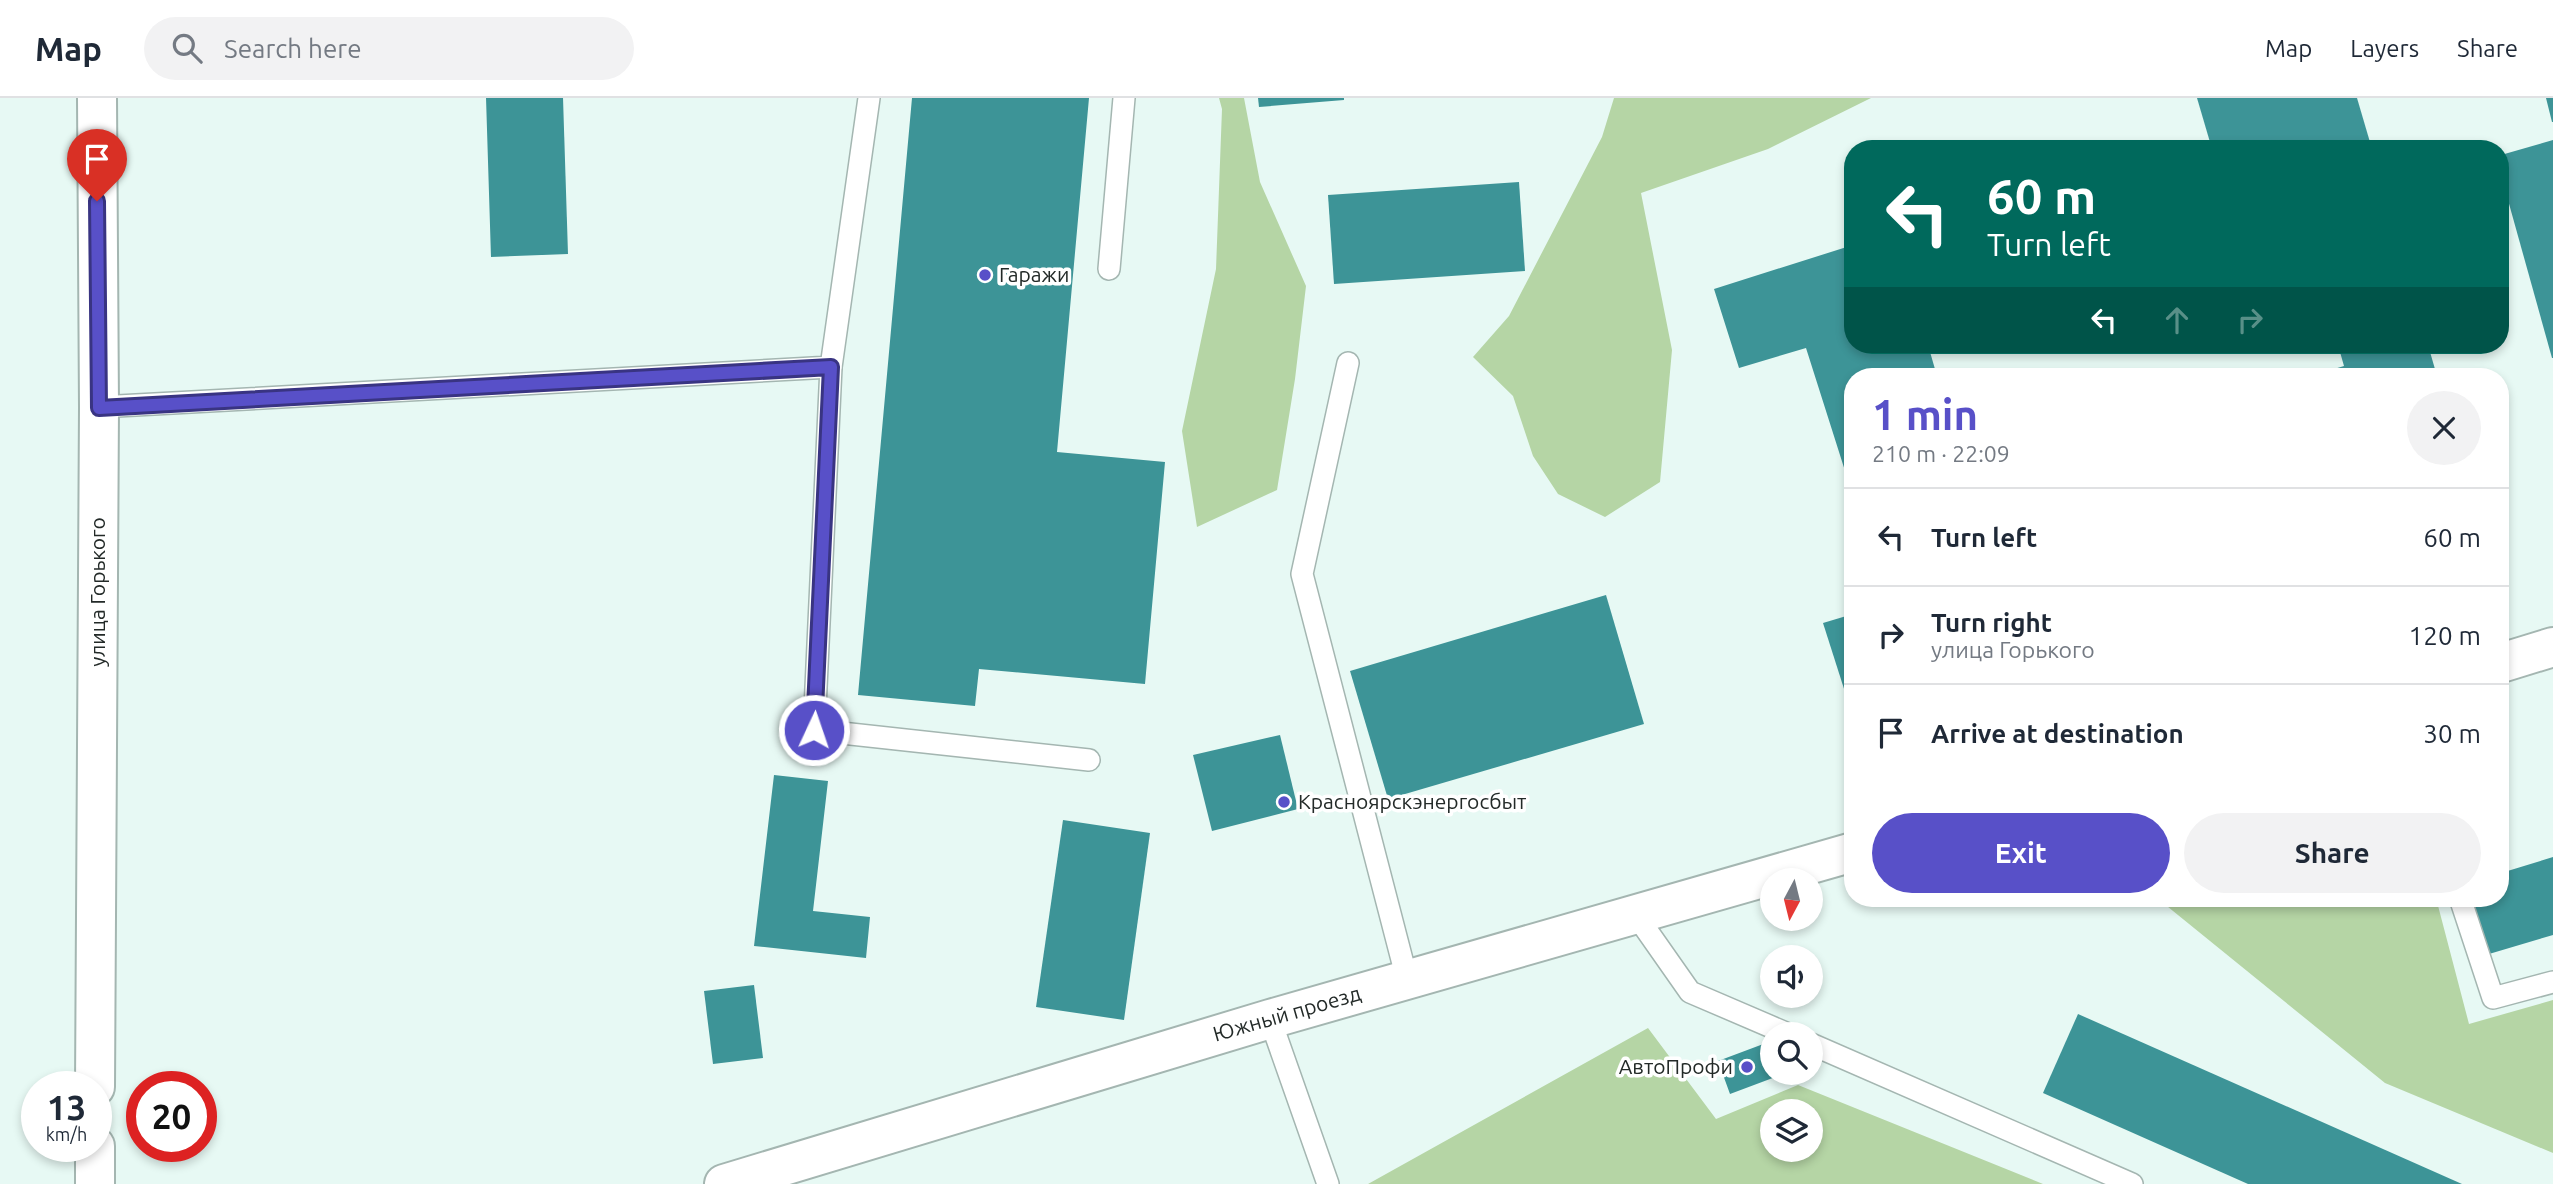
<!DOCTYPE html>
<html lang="en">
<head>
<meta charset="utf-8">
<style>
	body { margin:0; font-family:Ubuntu,sans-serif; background:#f2f2f3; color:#1f2937; height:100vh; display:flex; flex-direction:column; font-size:26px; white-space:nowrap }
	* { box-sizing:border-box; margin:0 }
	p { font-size:23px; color:#747a83 }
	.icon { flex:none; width:38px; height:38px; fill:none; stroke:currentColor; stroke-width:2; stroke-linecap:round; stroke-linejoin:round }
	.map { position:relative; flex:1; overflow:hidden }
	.details { position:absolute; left:1844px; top:270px; width:665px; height:539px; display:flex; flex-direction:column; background:#fff; border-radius:28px; box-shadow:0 4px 10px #0003 }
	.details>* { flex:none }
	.hud { position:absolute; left:1844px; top:42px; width:665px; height:214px; border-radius:28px; box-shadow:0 4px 10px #0003; background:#00695c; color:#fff; overflow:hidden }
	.needle { width:46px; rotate:187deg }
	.buttons { position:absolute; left:1760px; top:770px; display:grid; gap:14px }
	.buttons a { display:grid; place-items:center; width:63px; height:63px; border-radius:50%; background:#fff; box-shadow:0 4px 10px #0003; font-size:35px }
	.speed { position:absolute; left:21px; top:973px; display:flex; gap:14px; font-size:35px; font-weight:700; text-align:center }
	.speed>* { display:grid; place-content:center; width:91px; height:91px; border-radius:50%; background:#fff; box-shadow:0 4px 10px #0003; line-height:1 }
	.speed small { font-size:18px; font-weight:400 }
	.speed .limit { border:10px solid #d22; background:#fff; color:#111 }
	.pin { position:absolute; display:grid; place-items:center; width:60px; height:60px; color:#fff; margin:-72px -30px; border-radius:50% 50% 50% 0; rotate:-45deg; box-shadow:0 0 7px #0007 }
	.pin .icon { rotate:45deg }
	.me { position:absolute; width:77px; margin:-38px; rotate:3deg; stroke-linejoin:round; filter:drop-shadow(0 0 5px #0008) }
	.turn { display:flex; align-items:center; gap:24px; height:147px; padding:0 28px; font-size:32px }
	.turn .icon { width:91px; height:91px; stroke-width:2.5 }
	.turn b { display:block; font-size:49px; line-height:60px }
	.lanes { display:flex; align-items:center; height:66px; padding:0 28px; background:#0003; justify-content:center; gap:35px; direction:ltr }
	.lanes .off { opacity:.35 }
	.round { display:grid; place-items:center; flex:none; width:74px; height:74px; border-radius:37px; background:#f2f2f3 }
	.overview { display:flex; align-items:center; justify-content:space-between; height:119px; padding:0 28px }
	h1 { font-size:42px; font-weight:700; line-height:52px; color:#5850c8 }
	.button { display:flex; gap:14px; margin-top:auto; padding:14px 28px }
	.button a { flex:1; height:80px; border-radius:42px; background:#5850c8; color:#fff; font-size:28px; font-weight:700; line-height:80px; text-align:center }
	.button a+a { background:#f2f2f3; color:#1f2937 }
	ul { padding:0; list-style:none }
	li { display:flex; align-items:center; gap:21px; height:98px; padding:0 28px; border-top:2px solid #e0e1e3 }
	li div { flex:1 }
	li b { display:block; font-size:26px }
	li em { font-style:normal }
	header { display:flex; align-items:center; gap:42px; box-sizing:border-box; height:98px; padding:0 35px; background:#fff; border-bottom:2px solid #e0e1e3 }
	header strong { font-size:33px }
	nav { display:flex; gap:38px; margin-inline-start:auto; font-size:24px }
	.search { width:490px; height:63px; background:#f2f2f3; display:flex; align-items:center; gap:18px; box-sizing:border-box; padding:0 24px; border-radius:38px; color:#747a83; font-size:26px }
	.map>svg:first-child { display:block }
	.green { fill:#b5d5a5; fill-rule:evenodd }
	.building { fill:#3d9497 }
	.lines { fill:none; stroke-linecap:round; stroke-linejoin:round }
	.service-casing { stroke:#a4b6b1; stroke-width:24 }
	.minor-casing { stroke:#a4b6b1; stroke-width:42 }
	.tertiary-casing { stroke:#a4b6b1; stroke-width:42 }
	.service { stroke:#fff; stroke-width:21 }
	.minor { stroke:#fff; stroke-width:38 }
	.tertiary { stroke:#fff; stroke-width:38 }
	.route-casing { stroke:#393482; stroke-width:18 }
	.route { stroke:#5850c8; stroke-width:12 }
	.poi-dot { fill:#5850c8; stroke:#fff; stroke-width:2.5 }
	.labels { text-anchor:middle; stroke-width:7; stroke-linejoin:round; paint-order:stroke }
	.poi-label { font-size:21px; fill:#232a28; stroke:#fff; text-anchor:start }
	.street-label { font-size:21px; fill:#232a28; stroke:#fff }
</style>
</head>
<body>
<header>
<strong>Map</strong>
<div class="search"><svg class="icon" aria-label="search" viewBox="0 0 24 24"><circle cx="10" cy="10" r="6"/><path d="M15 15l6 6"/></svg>Search here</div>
<nav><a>Map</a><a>Layers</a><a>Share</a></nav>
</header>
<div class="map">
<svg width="2553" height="1086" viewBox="0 0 2553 1086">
	<rect width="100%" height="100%" fill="#e7f9f4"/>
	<g class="green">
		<polygon points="1219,0 1244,0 1260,84 1306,188 1295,281 1277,392 1197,429 1182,333 1216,171 1222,11"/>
		<polygon points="1614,0 1871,0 1768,51 1641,95 1672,252 1660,384 1605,419 1558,396 1533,358 1513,298 1473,259 1509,218 1602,39"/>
		<polygon points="2157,800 2436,800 2469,926 2553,902 2553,1055 2385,985"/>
		<path d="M1648,930L1716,1021L1798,987L2043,1086H1368ZM1773,1013H1811V1052H1773Z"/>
	</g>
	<g class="building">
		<polygon points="486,0 563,0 568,156 491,159"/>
		<polygon points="912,0 1089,0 1057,354 1165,364 1145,586 979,571 975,608 858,597"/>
		<polygon points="1258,0 1344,0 1344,2 1259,9"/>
		<polygon points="2197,0 2357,0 2372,51 2212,51"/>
		<polygon points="2546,0 2553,0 2553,24 2552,24"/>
		<polygon points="2553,42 2553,260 2552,260 2501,77 2501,57"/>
		<polygon points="1519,84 1525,173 1334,186 1328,97"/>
		<polygon points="1853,147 1853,247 1928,247 1937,278 1853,278 1853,398 1806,250 1739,270 1714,191"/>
		<polygon points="2338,247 2428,247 2437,278 2311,278 2344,268"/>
		<polygon points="1606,497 1644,626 1388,701 1350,573"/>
		<polygon points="1853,516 1853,619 1823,525"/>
		<polygon points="1280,637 1298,711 1212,733 1193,657"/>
		<polygon points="774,677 828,683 813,813 870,819 866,860 754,848"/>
		<polygon points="1063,722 1150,735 1124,922 1036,909"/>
		<polygon points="2553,759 2553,837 2489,856 2472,800 2501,800 2501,775"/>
		<polygon points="754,887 763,960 713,966 704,893"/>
		<polygon points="2078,916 2462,1086 2248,1086 2043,995"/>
		<polygon points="1766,945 1773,963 1773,975 1777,975 1778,978 1730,996 1718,963"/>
	</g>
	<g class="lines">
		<defs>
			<g id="service">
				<polyline points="1109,171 1124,0"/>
				<polyline points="1348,265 1302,476 1407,881"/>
				<polyline points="831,269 814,632 1089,662"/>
				<polyline points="99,309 831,269 869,0"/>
				<polyline points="2460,800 2493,900 2553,884"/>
				<polyline points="1636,817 1690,894 1788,936"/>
				<polyline points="1270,921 1328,1086"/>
				<polyline points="1811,946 2132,1086"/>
			</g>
			<g id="minor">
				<polyline points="2501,565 2553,549"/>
				<polyline points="724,1086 1270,921 1853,754"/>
			</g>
			<g id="tertiary">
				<polyline points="95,989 99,309 97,0"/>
				<polyline points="95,1086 95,1048"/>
			</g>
		</defs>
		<use href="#service" class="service-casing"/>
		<use href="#minor" class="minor-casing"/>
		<use href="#tertiary" class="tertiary-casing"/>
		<use href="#service" class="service"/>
		<use href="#minor" class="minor"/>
		<use href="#tertiary" class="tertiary"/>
	</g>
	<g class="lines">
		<defs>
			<polyline id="route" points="97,103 99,310 831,269 814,632"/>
		</defs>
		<use href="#route" class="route-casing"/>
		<use href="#route" class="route"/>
	</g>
	<g class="poi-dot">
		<circle cx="985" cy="177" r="7"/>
		<circle cx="1284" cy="704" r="7"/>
		<circle cx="1747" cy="969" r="7"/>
	</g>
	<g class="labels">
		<g class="poi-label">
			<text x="999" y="184">Гаражи</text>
			<text x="1298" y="711">Красноярскэнергосбыт</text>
			<text x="1733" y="976" text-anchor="end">АвтоПрофи</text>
		</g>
		<g class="street-label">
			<text transform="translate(98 494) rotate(-90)" y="7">улица Горького</text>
			<text transform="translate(1287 916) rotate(-16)" y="7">Южный проезд</text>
		</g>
	</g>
</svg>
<div class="buttons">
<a><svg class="needle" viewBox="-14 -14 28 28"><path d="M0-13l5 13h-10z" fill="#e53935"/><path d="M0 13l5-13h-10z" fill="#747a83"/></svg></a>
<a><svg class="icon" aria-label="sound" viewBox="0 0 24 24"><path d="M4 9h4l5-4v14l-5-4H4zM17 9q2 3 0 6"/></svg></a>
<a><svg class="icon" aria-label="search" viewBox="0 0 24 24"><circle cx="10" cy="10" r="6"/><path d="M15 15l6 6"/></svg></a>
<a><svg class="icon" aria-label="layers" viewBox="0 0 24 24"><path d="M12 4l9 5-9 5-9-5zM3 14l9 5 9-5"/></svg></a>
</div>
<div class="speed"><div>13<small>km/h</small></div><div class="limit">20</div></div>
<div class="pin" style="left:97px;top:103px;background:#d93025"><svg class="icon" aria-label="arrive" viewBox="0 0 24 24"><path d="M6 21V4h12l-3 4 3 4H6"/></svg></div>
<svg class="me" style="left:814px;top:632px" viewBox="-20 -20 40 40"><circle r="17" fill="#5850c8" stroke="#fff" stroke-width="3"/><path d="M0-11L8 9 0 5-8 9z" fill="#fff"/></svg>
<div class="hud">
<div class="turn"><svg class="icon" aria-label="left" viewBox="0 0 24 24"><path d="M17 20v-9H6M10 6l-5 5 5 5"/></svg><div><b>60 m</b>Turn left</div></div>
<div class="lanes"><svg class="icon" aria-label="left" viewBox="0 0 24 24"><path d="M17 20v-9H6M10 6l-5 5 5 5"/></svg><svg class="icon off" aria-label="ahead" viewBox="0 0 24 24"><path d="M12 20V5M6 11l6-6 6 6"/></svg><svg class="icon off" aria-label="right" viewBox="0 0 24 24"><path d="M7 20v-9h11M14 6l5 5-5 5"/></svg></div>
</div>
<section class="details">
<div class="overview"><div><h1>1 min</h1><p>210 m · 22:09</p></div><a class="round"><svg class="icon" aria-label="close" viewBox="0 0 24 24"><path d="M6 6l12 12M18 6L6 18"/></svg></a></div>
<ul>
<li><svg class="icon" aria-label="left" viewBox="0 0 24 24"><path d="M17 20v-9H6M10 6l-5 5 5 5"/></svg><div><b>Turn left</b></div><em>60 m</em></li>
<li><svg class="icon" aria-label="right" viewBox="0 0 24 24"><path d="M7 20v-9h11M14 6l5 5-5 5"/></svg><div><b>Turn right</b><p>улица Горького</p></div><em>120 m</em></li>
<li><svg class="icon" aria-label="arrive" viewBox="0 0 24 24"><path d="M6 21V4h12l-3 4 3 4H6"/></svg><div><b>Arrive at destination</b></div><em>30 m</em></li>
</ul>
<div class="button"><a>Exit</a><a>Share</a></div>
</section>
</div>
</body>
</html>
